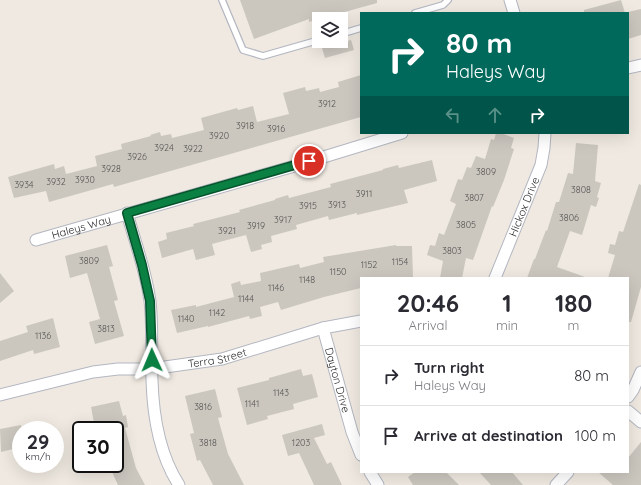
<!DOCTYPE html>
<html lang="en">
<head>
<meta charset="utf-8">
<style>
	body { margin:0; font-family:Quicksand,sans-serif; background:#f2f2f3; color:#2b2b33; height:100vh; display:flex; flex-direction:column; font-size:15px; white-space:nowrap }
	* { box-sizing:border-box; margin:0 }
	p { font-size:13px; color:#7c7c81 }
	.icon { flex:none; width:22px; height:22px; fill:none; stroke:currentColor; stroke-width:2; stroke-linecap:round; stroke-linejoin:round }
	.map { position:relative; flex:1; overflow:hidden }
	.drawer { position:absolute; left:360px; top:277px; width:269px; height:196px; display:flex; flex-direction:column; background:#fff; border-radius:0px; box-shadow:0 4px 16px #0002 }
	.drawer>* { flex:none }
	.banner { position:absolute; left:360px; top:12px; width:269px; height:122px; border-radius:0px; box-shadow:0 4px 16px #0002; background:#00695c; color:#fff; overflow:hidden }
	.tools { position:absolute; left:312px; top:12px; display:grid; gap:8px }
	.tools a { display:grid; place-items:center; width:36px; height:36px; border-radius:0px; background:#fff; box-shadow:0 4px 16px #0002; font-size:20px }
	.speed { position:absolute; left:12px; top:421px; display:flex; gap:8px; font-size:20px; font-weight:700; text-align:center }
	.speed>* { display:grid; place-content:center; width:52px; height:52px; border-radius:50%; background:#fff; box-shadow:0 4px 16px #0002; line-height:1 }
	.speed small { font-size:10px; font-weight:400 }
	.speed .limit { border:2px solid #111; border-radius:6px; background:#fff; color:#111 }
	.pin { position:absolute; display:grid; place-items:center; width:34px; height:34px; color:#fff; margin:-17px; border:2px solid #fff; border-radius:50%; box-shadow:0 1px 4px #0007 }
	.me { position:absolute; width:44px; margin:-22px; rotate:359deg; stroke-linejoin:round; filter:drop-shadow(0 0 3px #0008) }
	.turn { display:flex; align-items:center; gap:14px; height:84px; padding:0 20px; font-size:18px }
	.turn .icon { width:52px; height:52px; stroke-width:2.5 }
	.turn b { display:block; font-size:28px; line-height:34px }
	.lanes { display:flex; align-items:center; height:38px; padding:0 20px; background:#0003; justify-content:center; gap:20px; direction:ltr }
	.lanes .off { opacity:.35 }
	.eta { display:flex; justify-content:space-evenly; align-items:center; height:68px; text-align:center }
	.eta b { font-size:24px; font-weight:700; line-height:28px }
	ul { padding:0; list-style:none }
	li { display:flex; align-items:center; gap:12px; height:60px; padding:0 20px; border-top:1px solid #e1e1e2 }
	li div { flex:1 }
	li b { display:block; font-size:15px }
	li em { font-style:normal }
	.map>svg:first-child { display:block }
	.building { fill:#cbc7bf }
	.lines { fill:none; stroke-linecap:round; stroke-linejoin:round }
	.service-casing { stroke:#b4b7c1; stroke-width:8 }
	.minor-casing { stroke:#b4b7c1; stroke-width:13 }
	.service { stroke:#fff; stroke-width:5.5 }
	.minor { stroke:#fff; stroke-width:11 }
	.route-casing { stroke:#07532c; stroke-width:10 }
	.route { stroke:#0b8043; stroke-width:7 }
	.labels { text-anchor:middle; stroke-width:4; stroke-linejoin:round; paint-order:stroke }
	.number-label { font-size:9px; fill:#555452 }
	.street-label { font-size:11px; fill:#2e2e2e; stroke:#fff }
</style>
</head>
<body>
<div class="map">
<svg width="641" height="485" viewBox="0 0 641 485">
	<rect width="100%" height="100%" fill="#efe9e1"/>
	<g class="building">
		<polygon points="240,0 377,0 377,3 309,22 309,19 254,39"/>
		<polygon points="621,0 625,13 584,13 584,10"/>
		<polygon points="641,9 641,35 628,39 628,12"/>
		<polygon points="351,40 354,50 325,58 322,48"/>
		<polygon points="361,75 361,117 114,187 113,184 49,202 46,191 14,198 8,177 54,164 55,169 64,166 66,174 97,166 95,156 122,149 121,144 151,136 150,135 160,132 161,136 171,134 172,138 204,130 201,118 237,108 238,110 253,106 257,122 289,114 283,93 305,87 306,91 319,88 320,92 339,87 338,82"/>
		<polygon points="496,133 501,133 514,138 511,148 514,149 504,180 493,207 492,206 473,260 466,258 462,278 440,278 443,261 427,255 430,245 435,246 439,233 444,235 456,204 450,201 458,179 462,180 467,167 471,168 476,156 485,159 491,139 494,140"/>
		<polygon points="576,143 598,145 595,181 601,183 597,197 599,198 596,207 591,205 582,235 570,231 557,267 585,277 584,278 527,278 534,259 535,259 546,230 547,231 556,202 559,202 568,173 573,174"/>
		<polygon points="432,160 437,181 404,190 408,203 357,215 357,213 329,220 328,216 296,225 297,229 271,236 272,242 261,245 262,249 251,252 246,235 212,244 215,255 196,260 193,249 162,258 158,242 167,239 166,233 194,226 193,224 240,212 239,210 275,200 275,199 288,195 289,198 331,187 330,184 383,170 383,169 398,165 399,168"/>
		<polygon points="639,184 641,185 641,287 631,322 628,322 628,278 608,278 615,255 608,253 610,244 615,245 619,231 623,232"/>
		<polygon points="107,245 113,266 109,267 118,300 114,301 124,336 95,344 89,322 100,319 87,273 70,278 65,256"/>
		<polygon points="396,245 396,246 412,246 413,278 361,278 361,288 324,297 281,310 278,302 260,307 262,316 250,319 249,316 208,327 208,326 177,333 171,310 196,305 196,307 234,297 231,284 240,281 241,285 261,281 260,273 299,264 300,268 324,262 323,257"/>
		<polygon points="0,273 14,291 0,303"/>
		<polygon points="53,318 60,347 34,354 33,350 0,361 0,341 28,332 26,326"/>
		<polygon points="301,369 303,376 312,374 318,397 293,404 294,409 267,416 268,419 247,425 237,388 269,380 269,378"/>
		<polygon points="215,389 222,417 218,418 228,454 244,485 213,485 200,460 197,461 190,434 194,433 185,396"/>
		<polygon points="119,401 123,416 126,415 128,427 125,428 136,468 145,485 118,485 112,472 109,464 115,464 115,430 99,430 97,422 94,423 91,407"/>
		<polygon points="322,424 325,435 314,438 327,464 331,462 342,485 314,485 299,453 288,456 282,435"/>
		<polygon points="21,425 21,447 1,452 0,429"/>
		<polygon points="641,442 641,485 613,485 598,472 628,472 628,458"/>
		<polygon points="415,472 446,472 459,485 413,485 408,477"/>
		<polygon points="479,472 512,472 523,485 491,485"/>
	</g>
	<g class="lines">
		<defs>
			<g id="service">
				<polyline points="222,0 243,50 263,56 319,40"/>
				<polyline points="415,13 443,5 448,0"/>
				<polyline points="341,34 361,28"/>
			</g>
			<g id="minor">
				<polyline points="510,0 514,13"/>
				<polyline points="628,68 641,65"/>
				<path d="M127,213C135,242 146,271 150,301C153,327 151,354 152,380C153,416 159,454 179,485"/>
				<path id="s1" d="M36,240L291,167L402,133"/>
				<path id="s2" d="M495,278L541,165L544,148L545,133"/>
				<path id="s3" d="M323,328L352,432L361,455"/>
				<path id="s4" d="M0,395L93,372L118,369H142L165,367L222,359L323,328L361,321"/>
				<polyline points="628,397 633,390 641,372"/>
				<polyline points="628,411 641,422"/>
				<polyline points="370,472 378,485"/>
				<polyline points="556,485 568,472"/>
			</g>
		</defs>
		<use href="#service" class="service-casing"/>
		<use href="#minor" class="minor-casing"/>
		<use href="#service" class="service"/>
		<use href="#minor" class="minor"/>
	</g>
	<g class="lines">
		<defs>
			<polyline id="route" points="152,360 150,301 142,265 127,213 309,161"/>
		</defs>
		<use href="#route" class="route-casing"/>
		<use href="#route" class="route"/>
	</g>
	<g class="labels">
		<g class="number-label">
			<text x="327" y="107">3912</text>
			<text x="245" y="129">3918</text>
			<text x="276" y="132">3916</text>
			<text x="219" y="139">3920</text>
			<text x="164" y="151">3924</text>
			<text x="193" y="152">3922</text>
			<text x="137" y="160">3926</text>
			<text x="111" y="172">3928</text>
			<text x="486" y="175">3809</text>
			<text x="85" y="183">3930</text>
			<text x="56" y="185">3932</text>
			<text x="24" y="188">3934</text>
			<text x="581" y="193">3808</text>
			<text x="364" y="197">3911</text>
			<text x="474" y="201">3807</text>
			<text x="337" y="208">3913</text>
			<text x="308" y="209">3915</text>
			<text x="569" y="221">3806</text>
			<text x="283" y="223">3917</text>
			<text x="466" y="228">3805</text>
			<text x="256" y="229">3919</text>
			<text x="227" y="234">3921</text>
			<text x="452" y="254">3803</text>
			<text x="89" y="264">3809</text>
			<text x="400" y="265">1154</text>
			<text x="369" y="268">1152</text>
			<text x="338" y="275">1150</text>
			<text x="307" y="283">1148</text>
			<text x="276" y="291">1146</text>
			<text x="246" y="302">1144</text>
			<text x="217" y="316">1142</text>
			<text x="186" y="322">1140</text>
			<text x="106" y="332">3813</text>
			<text x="43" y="339">1136</text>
			<text x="281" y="396">1143</text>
			<text x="252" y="407">1141</text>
			<text x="203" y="410">3816</text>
			<text x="208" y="446">3818</text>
			<text x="301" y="446">1203</text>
		</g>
		<g class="street-label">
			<text dy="4" stroke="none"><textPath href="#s2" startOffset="77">Hickox Drive</textPath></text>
			<text dy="4" stroke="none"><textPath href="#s1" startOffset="47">Haleys Way</textPath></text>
			<text dy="4" stroke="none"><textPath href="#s4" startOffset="221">Terra Street</textPath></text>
			<text dy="4" stroke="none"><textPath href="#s3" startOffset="54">Dayton Drive</textPath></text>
		</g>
	</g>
</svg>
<div class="tools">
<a><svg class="icon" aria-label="layers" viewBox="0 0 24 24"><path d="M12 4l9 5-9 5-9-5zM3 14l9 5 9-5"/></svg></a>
</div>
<div class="speed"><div>29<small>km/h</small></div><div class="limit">30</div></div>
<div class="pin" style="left:309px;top:161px;background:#d93025"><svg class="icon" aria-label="arrive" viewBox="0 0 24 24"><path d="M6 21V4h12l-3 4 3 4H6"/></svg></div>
<svg class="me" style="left:152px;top:360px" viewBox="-20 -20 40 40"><path d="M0-17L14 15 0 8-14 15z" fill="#0b8043" stroke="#fff" stroke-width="4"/></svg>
<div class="banner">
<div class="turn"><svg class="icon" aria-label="right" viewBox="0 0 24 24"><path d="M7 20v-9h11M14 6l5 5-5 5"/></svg><div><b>80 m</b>Haleys Way</div></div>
<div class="lanes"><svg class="icon off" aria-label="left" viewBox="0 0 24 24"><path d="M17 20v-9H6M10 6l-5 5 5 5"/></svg><svg class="icon off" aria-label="ahead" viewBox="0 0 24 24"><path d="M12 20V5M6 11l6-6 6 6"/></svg><svg class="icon" aria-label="right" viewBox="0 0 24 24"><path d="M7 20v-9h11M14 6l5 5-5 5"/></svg></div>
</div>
<section class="drawer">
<div class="eta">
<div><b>20:46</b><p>Arrival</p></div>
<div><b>1</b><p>min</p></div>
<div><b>180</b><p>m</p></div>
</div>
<ul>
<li><svg class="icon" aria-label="right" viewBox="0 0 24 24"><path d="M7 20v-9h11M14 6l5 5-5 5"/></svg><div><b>Turn right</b><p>Haleys Way</p></div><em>80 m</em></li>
<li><svg class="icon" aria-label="arrive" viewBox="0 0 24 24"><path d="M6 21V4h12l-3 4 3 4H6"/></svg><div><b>Arrive at destination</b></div><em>100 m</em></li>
</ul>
</section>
</div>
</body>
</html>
